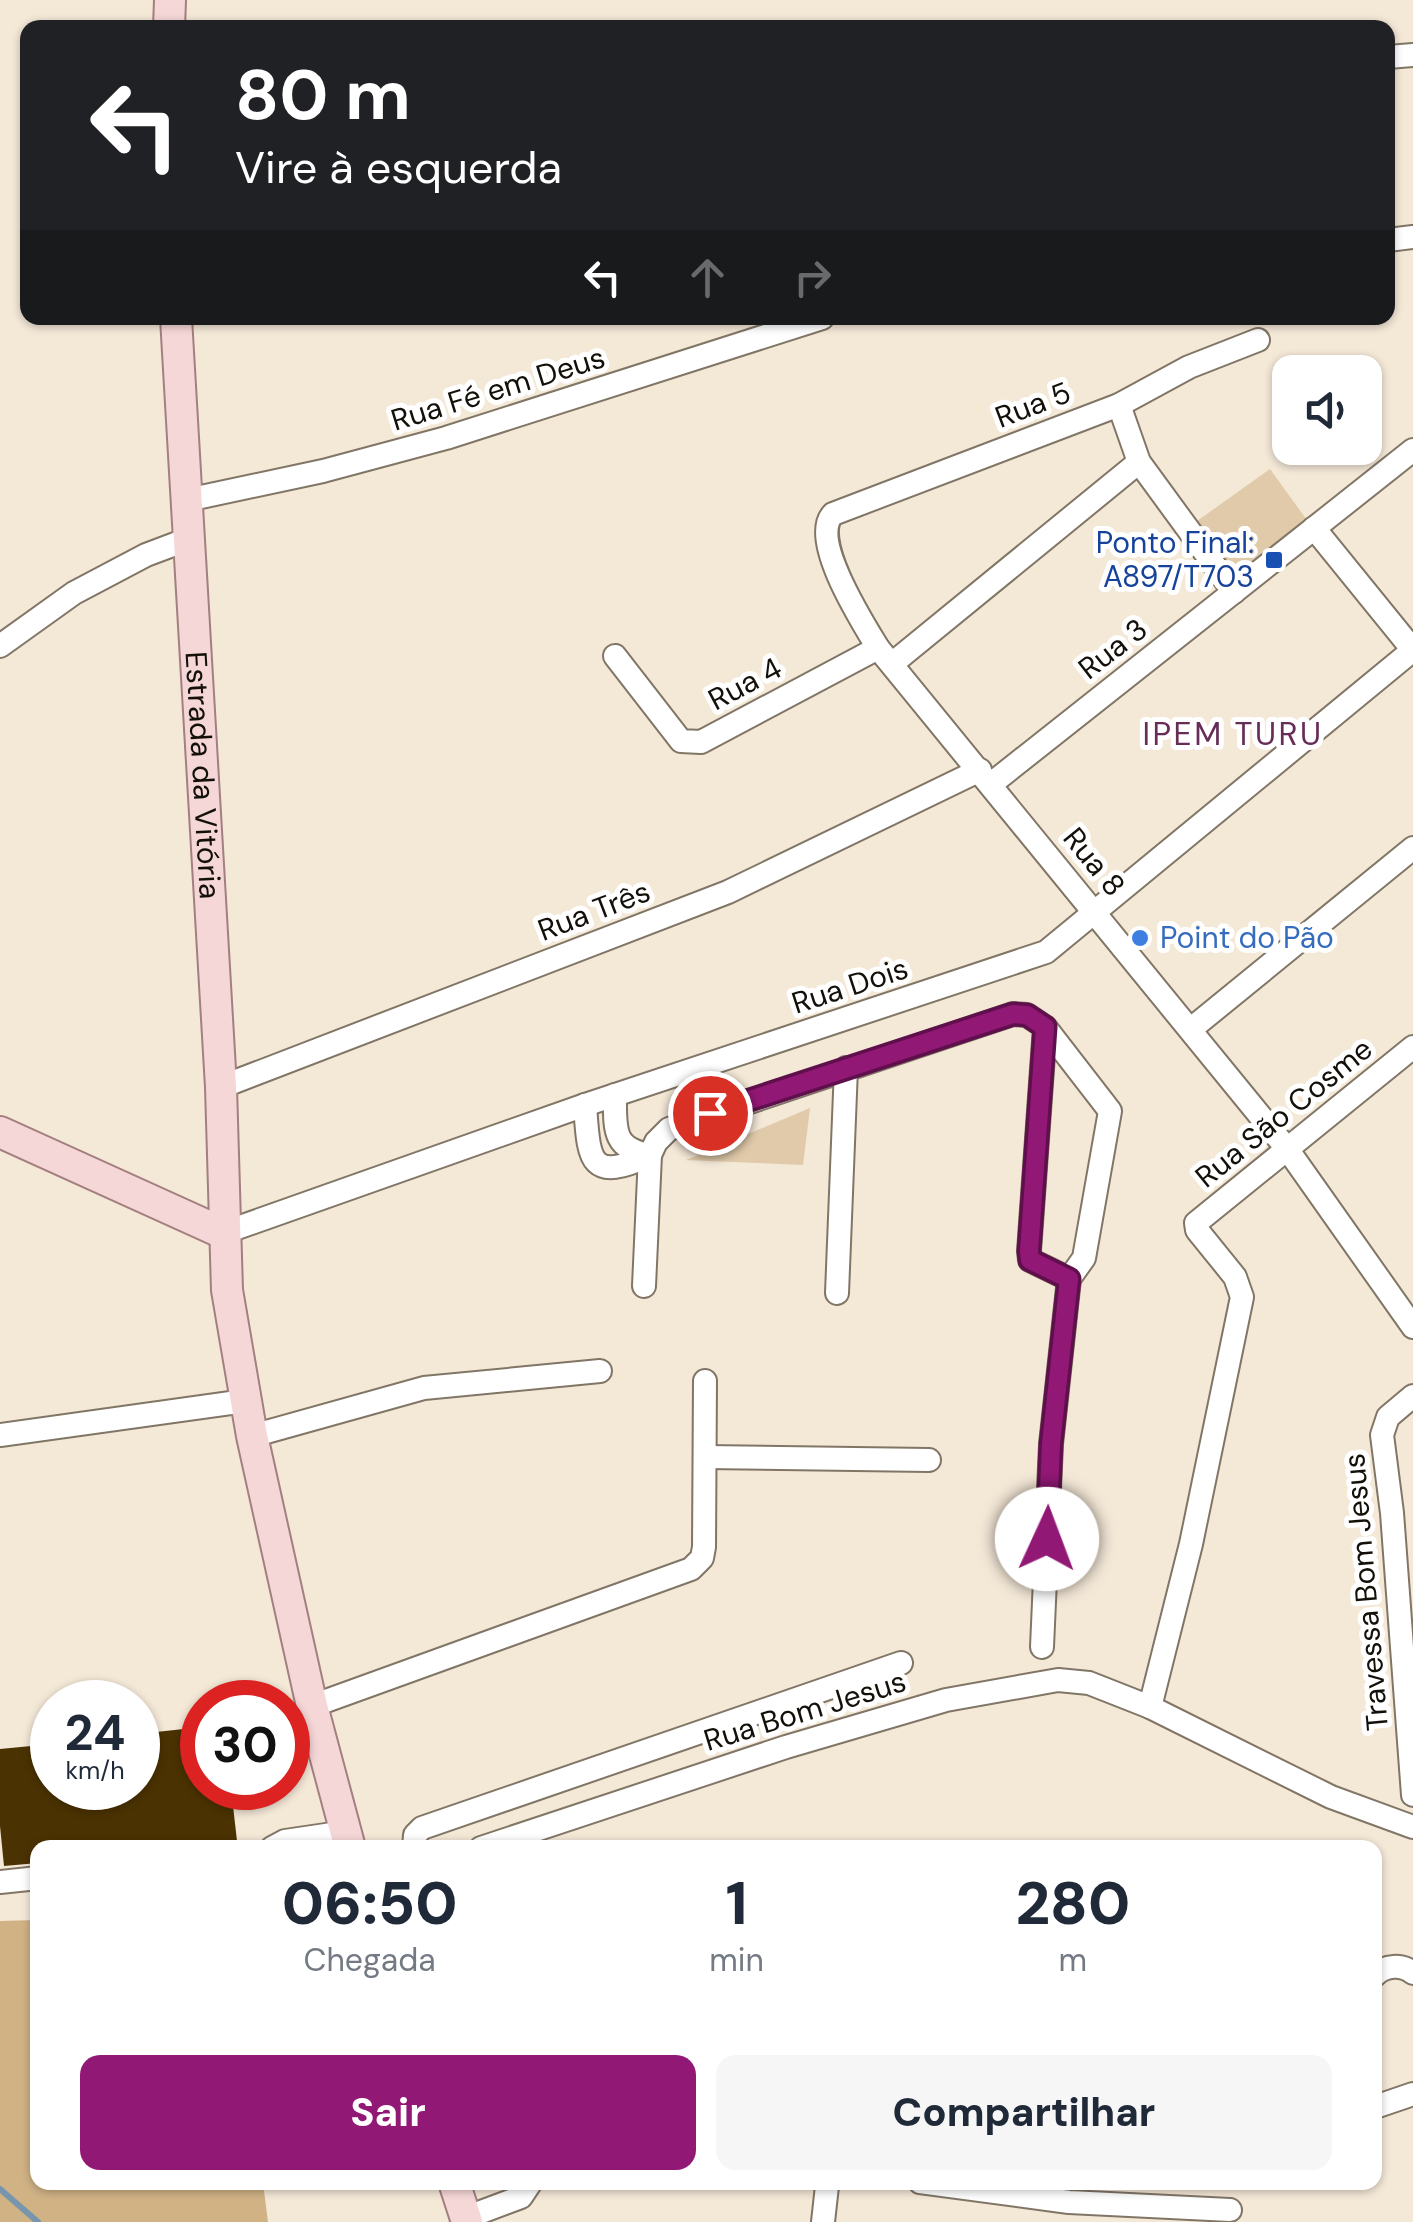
<!DOCTYPE html>
<html lang="pt">
<head>
<meta charset="utf-8">
<style>
	body { margin:0; font-family:"DM Sans",sans-serif; background:#f6f6f7; color:#1f2937; height:100vh; display:flex; flex-direction:column; font-size:38px; white-space:nowrap }
	* { box-sizing:border-box; margin:0 }
	p { font-size:32px; color:#747a83 }
	.icon { flex:none; width:55px; height:55px; fill:none; stroke:currentColor; stroke-width:2; stroke-linecap:round; stroke-linejoin:round }
	.map { position:relative; flex:1; overflow:hidden }
	.side { position:absolute; left:30px; top:1840px; width:1352px; height:350px; display:flex; flex-direction:column; background:#fff; border-radius:20px; box-shadow:0 2px 8px #0004 }
	.side>* { flex:none }
	.hud { position:absolute; left:20px; top:20px; width:1375px; height:305px; border-radius:20px; box-shadow:0 2px 8px #0004; background:#202124; color:#fff; overflow:hidden }
	.tools { position:absolute; left:1272px; top:355px; display:grid; gap:20px }
	.tools a { display:grid; place-items:center; width:110px; height:110px; border-radius:20px; background:#fff; box-shadow:0 2px 8px #0004; font-size:50px }
	.speed { position:absolute; left:30px; top:1680px; display:flex; gap:20px; font-size:50px; font-weight:700; text-align:center }
	.speed>* { display:grid; place-content:center; width:130px; height:130px; border-radius:50%; background:#fff; box-shadow:0 2px 8px #0004; line-height:1 }
	.speed small { font-size:25px; font-weight:400 }
	.speed .limit { border:15px solid #d22; background:#fff; color:#111 }
	.pin { position:absolute; display:grid; place-items:center; width:85px; height:85px; color:#fff; margin:-42px; border:5px solid #fff; border-radius:50%; box-shadow:0 2px 10px #0007 }
	.me { position:absolute; width:110px; margin:-55px; rotate:2deg; stroke-linejoin:round; filter:drop-shadow(0 0 8px #0008) }
	.turn { display:flex; align-items:center; gap:35px; height:210px; padding:0 50px; font-size:45px }
	.turn .icon { width:130px; height:130px; stroke-width:2.5 }
	.turn b { display:block; font-size:70px; line-height:85px }
	.lanes { display:flex; align-items:center; height:95px; padding:0 50px; background:#0003; justify-content:center; gap:50px; direction:ltr }
	.lanes .off { opacity:.35 }
	.eta { display:flex; justify-content:space-evenly; align-items:center; height:170px; text-align:center }
	.eta b { font-size:60px; font-weight:800; line-height:70px }
	.button { display:flex; gap:20px; margin-top:auto; padding:20px 50px }
	.button a { flex:1; height:115px; border-radius:20px; background:#921875; color:#fff; font-size:40px; font-weight:800; line-height:115px; text-align:center }
	.button a+a { background:#f6f6f7; color:#1f2937 }
	.map>svg:first-child { display:block }
	.green { fill:#e0caaa }
	.forest { fill:#d0b285 }
	.lines { fill:none; stroke-linecap:round; stroke-linejoin:round }
	.stream { stroke:#7795ac; stroke-width:6 }
	.building { fill:#4b3202 }
	.minor-casing { stroke:#817666; stroke-width:26 }
	.major-casing { stroke:#a37f7f; stroke-width:34 }
	.minor { stroke:#fff; stroke-width:22 }
	.major { stroke:#f6d7d8; stroke-width:30 }
	.route-casing { stroke:#5f104c; stroke-width:25 }
	.route { stroke:#921875; stroke-width:18 }
	.transit-dot { fill:#1a4fb4; stroke:#fff; stroke-width:4 }
	.shop-dot { fill:#3f7fe0; stroke:#fff; stroke-width:4 }
	.labels { text-anchor:middle; stroke-width:10; stroke-linejoin:round; paint-order:stroke }
	.street-label { font-size:30px; fill:#130f09; stroke:#fff }
	.transit-label { font-size:30px; fill:#164399; stroke:#fff; text-anchor:end }
	.shop-label { font-size:30px; fill:#366cbe; stroke:#fff; text-anchor:start }
	.neighbourhood-label { font-size:32px; letter-spacing:2.5px; fill:#672d56; stroke:#fff }
</style>
</head>
<body>
<div class="map">
<svg width="1413" height="2222" viewBox="0 0 1413 2222">
	<rect width="100%" height="100%" fill="#f4e8d7"/>
	<g class="green">
		<polygon points="1270,469 1309,523 1235,575 1197,521"/>
		<polygon points="810,1108 803,1165 686,1160"/>
	</g>
	<polygon class="forest" points="37,1920 38,2182 263,2183 268,2222 0,2222 0,1921"/>
	<g class="lines">
		<polyline class="stream" points="0,2189 38,2222"/>
	</g>
	<polygon class="building" points="202,1727 202,1788 231,1788 237,1841 175,1848 38,1848 38,1863 4,1866 0,1826 0,1749 52,1744 52,1788 138,1788 138,1734"/>
	<g class="lines">
		<defs>
			<g id="minor">
				<polyline points="1388,57 1413,55"/>
				<polyline points="1388,240 1413,237"/>
				<path d="M1258,340L1189,367L1119,405L833,514C809,539 863,623 878,648L1288,1150L1413,1327"/>
				<polyline points="1119,405 1139,462 1234,592"/>
				<polyline points="187,500 323,471 446,438 822,318"/>
				<polyline points="1314,528 1413,650"/>
				<polyline points="0,646 74,593 146,555 191,538"/>
				<polyline points="615,656 681,741 701,742 878,648"/>
				<polyline points="893,663 1139,462"/>
				<polyline points="991,784 1413,450"/>
				<polyline points="1191,1029 1413,848"/>
				<polyline points="221,1087 728,892 980,770"/>
				<path d="M615,1095C615,1128 612,1149 650,1155"/>
				<path d="M585,1105C589,1159 588,1184 650,1155"/>
				<polyline points="223,1233 585,1105 1046,952 1413,650"/>
				<polyline points="644,1286 650,1155 656,1142 669,1129 1013,1014 1027,1015 1045,1027 1110,1111 1084,1258 1069,1279 1030,1260 1029,1251 1045,1027"/>
				<polyline points="837,1293 846,1068"/>
				<polyline points="1413,1396 1388,1417 1382,1435 1392,1513 1413,1795"/>
				<polyline points="0,1435 245,1401"/>
				<polyline points="252,1436 424,1388 600,1371"/>
				<polyline points="705,1457 929,1460"/>
				<polyline points="1042,1647 1051,1444 1069,1279"/>
				<polyline points="312,1706 691,1569 702,1558 704,1547 705,1381"/>
				<polyline points="1150,1707 1191,1544 1242,1297 1235,1277 1197,1230 1196,1223 1413,1047"/>
				<polyline points="272,1848 285,1841 346,1832"/>
				<polyline points="414,1848 415,1835 422,1828 901,1663"/>
				<polyline points="481,1848 786,1747 946,1700 1058,1680 1089,1683 1150,1707 1331,1797 1413,1827"/>
				<polyline points="0,1882 38,1878"/>
				<path d="M1375,1975C1385,1965 1402,1964 1413,1973"/>
				<polyline points="1375,2107 1413,2094"/>
				<polyline points="920,2182 1069,2202 1230,2210"/>
				<polyline points="465,2218 521,2197 531,2182"/>
				<polyline points="823,2222 827,2186 830,2182"/>
			</g>
			<g id="major">
				<polyline points="169,28 170,0"/>
				<path id="s1" d="M176,318L221,1087L227,1290L252,1436L312,1706L350,1848"/>
				<polyline points="0,1132 223,1233"/>
				<polyline points="454,2182 467,2222"/>
			</g>
		</defs>
		<use href="#minor" class="minor-casing"/>
		<use href="#major" class="major-casing"/>
		<use href="#minor" class="minor"/>
		<use href="#major" class="major"/>
	</g>
	<g class="lines">
		<defs>
			<polyline id="route" points="710,1113 1013,1014 1027,1015 1045,1027 1029,1251 1030,1260 1069,1279 1051,1444 1047,1539"/>
		</defs>
		<use href="#route" class="route-casing"/>
		<use href="#route" class="route"/>
	</g>
	<rect class="transit-dot" x="1264" y="550" width="20" height="20" rx="5"/>
	<circle class="shop-dot" cx="1140" cy="938" r="10"/>
	<g class="labels">
		<g class="street-label">
			<text transform="translate(498 389) rotate(-17)" y="10">Rua Fé em Deus</text>
			<text transform="translate(1033 405) rotate(-21)" y="10">Rua 5</text>
			<text transform="translate(1113 649) rotate(-38)" y="10">Rua 3</text>
			<text transform="translate(745 684) rotate(-28)" y="10">Rua 4</text>
			<text dy="10" stroke="none"><textPath href="#s1" startOffset="458">Estrada da Vitória</textPath></text>
			<text transform="translate(1094 862) rotate(51)" y="10">Rua 8</text>
			<text transform="translate(594 911) rotate(-21)" y="10">Rua Três</text>
			<text transform="translate(850 986) rotate(-18)" y="10">Rua Dois</text>
			<text transform="translate(1284 1113) rotate(-39)" y="10">Rua São Cosme</text>
			<text transform="translate(1366 1592) rotate(-95)" y="10">Travessa Bom Jesus</text>
			<text transform="translate(805 1711) rotate(-17)" y="10">Rua Bom Jesus</text>
		</g>
		<g class="transit-label">
			<text x="1254" y="553">Ponto Final:<tspan x="1254" dy="34">A897/T703</tspan></text>
		</g>
		<g class="shop-label">
			<text x="1160" y="948">Point do Pão</text>
		</g>
		<g class="neighbourhood-label">
			<text x="1233" y="745">IPEM TURU</text>
		</g>
	</g>
</svg>
<div class="tools">
<a><svg class="icon" aria-label="sound" viewBox="0 0 24 24"><path d="M4 9h4l5-4v14l-5-4H4zM17 9q2 3 0 6"/></svg></a>
</div>
<div class="speed"><div>24<small>km/h</small></div><div class="limit">30</div></div>
<div class="pin" style="left:710px;top:1113px;background:#d93025"><svg class="icon" aria-label="arrive" viewBox="0 0 24 24"><path d="M6 21V4h12l-3 4 3 4H6"/></svg></div>
<svg class="me" style="left:1047px;top:1539px" viewBox="-20 -20 40 40"><circle r="19" fill="#fff"/><path d="M0-13L10 11 0 6-10 11z" fill="#921875"/></svg>
<div class="hud">
<div class="turn"><svg class="icon" aria-label="left" viewBox="0 0 24 24"><path d="M17 20v-9H6M10 6l-5 5 5 5"/></svg><div><b>80 m</b>Vire à esquerda</div></div>
<div class="lanes"><svg class="icon" aria-label="left" viewBox="0 0 24 24"><path d="M17 20v-9H6M10 6l-5 5 5 5"/></svg><svg class="icon off" aria-label="ahead" viewBox="0 0 24 24"><path d="M12 20V5M6 11l6-6 6 6"/></svg><svg class="icon off" aria-label="right" viewBox="0 0 24 24"><path d="M7 20v-9h11M14 6l5 5-5 5"/></svg></div>
</div>
<section class="side">
<div class="eta">
<div><b>06:50</b><p>Chegada</p></div>
<div><b>1</b><p>min</p></div>
<div><b>280</b><p>m</p></div>
</div>
<div class="button"><a>Sair</a><a>Compartilhar</a></div>
</section>
</div>
</body>
</html>
